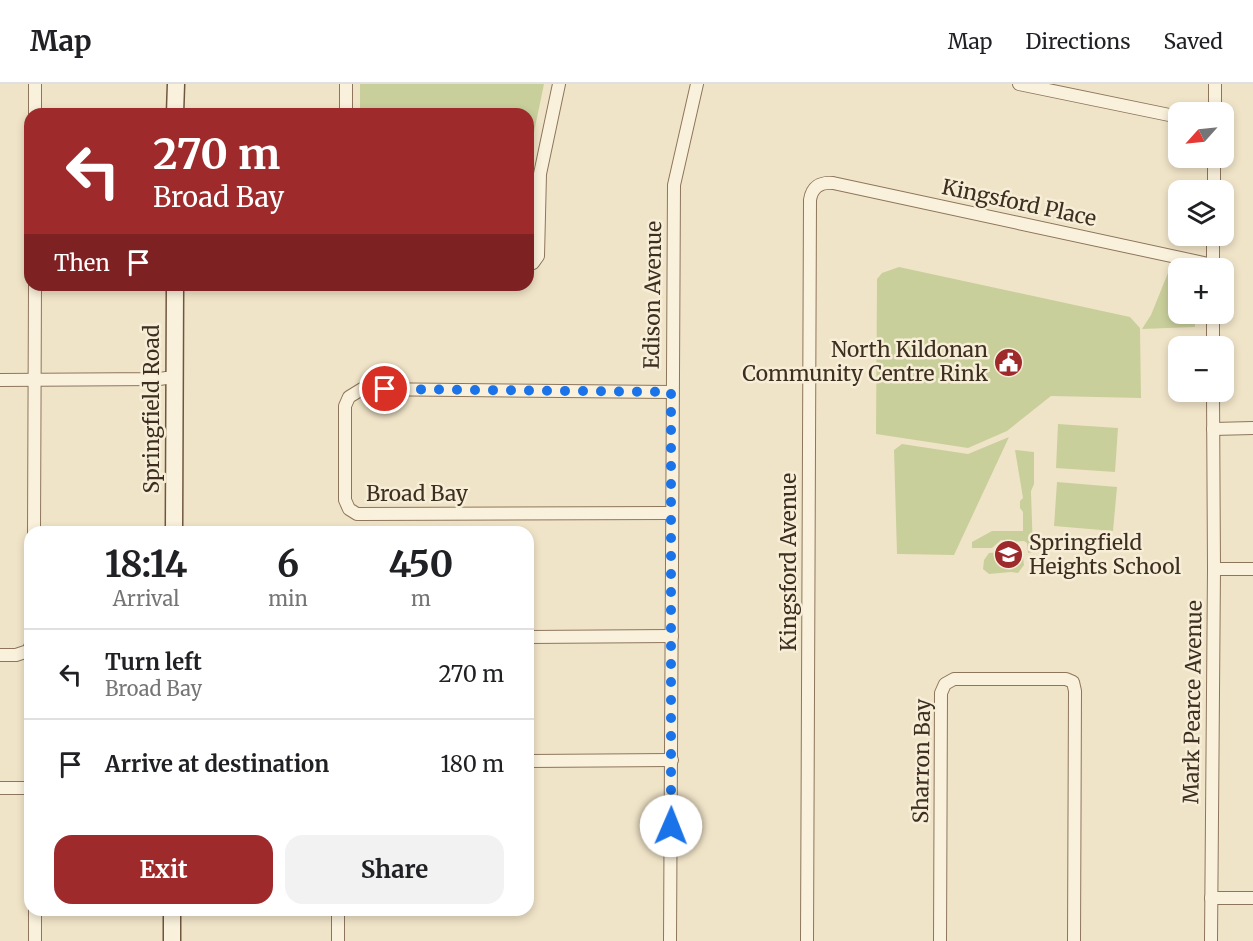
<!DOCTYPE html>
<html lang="en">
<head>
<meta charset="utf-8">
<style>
	body { margin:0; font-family:Merriweather,serif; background:#f2f2f2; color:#202124; height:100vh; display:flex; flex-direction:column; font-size:22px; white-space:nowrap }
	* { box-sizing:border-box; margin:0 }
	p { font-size:20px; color:#757577 }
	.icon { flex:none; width:33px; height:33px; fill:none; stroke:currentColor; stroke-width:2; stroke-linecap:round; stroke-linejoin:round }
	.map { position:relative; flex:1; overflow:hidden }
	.side { position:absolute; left:24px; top:442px; width:510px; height:390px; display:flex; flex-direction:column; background:#fff; border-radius:18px; box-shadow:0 3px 9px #0003 }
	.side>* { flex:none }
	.top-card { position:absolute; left:24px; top:24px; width:510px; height:183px; border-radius:18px; box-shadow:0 3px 9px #0003; background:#9e2a2b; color:#fff; overflow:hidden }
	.needle { width:39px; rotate:243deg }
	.fabs { position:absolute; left:1168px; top:18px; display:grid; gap:12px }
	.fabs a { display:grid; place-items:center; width:66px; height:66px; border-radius:12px; background:#fff; box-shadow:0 3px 9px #0003; font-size:30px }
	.pin { position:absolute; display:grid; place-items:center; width:51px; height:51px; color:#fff; margin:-26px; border:3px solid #fff; border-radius:50%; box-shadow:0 2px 6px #0007 }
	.me { position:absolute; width:66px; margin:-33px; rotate:1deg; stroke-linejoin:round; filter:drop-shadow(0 0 4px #0008) }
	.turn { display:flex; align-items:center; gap:21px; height:126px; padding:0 30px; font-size:27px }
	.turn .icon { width:78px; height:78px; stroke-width:2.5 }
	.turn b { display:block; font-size:42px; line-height:51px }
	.then { display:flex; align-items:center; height:57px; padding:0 30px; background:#0003; gap:12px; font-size:22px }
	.eta { display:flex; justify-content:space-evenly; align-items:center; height:102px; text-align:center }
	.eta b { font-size:36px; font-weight:700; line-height:42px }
	.cta { display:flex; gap:12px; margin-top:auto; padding:12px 30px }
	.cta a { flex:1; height:69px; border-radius:18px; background:#9e2a2b; color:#fff; font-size:24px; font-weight:700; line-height:69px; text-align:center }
	.cta a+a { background:#f2f2f2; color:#202124 }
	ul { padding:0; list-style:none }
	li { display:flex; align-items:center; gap:18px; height:90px; padding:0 30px; border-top:2px solid #e0e0e0 }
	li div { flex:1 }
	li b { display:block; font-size:22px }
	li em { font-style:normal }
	header { display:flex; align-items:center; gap:36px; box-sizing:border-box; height:84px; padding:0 30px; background:#fff; border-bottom:2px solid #e0e0e0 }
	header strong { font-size:28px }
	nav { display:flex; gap:33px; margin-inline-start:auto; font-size:21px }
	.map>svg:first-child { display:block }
	.green { fill:#c9cf9b }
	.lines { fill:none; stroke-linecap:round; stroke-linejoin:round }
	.street-casing { stroke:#8d765c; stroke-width:14 }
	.secondary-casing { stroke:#6f573f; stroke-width:19 }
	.street { stroke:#faf1dc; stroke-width:12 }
	.secondary { stroke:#faf1dc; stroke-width:16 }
	.route { stroke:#1a73e8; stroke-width:10; stroke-dasharray:0 18 }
	.labels { text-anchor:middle; stroke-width:5; stroke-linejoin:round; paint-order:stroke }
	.street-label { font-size:21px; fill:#3d2e20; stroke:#f7eed8 }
	.poi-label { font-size:21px; fill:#3d2e20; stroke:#f7eed8; text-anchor:end }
</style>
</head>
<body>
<header>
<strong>Map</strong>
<nav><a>Map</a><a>Directions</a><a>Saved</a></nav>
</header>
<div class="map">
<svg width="1253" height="857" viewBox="0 0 1253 857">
	<rect width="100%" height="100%" fill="#f0e4c8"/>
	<g class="green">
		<polygon points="360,0 544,0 528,77 528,30 360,30"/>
		<polygon points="899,183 1130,233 1140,244 1141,314 1051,312 1007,347 968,364 876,350 877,195 882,189"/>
		<polygon points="1168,189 1179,192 1179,230 1195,230 1195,243 1142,245 1151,231"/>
		<polygon points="1058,340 1118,344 1115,388 1056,384"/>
		<polygon points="1009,353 954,471 897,470 894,366 902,360 968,370"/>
		<polygon points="1015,366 1034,368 1034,400 1031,407 1033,468 1028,469 1027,459 1024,457 1009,458 1001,456 992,464 972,464 972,458 992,447 1023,447 1023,428 1020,424 1020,417 1023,414"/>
		<polygon points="1057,398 1117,403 1113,447 1054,442"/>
		<polygon points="1013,467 1023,473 1024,481 1018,489 1011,488 989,490 983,485 984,476 989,469"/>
	</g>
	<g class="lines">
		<defs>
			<g id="street">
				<polyline points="1019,0 1179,33"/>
				<polyline points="1215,28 1215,0"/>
				<polyline points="35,30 35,0"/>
				<polyline points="346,30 346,0"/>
				<polyline points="1214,106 1214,74"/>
				<polyline points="528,181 533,179 538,172 540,90 559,0"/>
				<polyline points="1213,184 1213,152"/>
				<polyline points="1213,262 1213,230"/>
				<polyline points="0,296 159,295 174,293"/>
				<polyline points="671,308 362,305 349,313 345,322 345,416 349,425 357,430 672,429"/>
				<polyline points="1213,345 1253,344"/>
				<polyline points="34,448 35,201"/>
				<polyline points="1214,485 1253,485"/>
				<polyline points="528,553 672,552"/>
				<polyline points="0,571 16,571 28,567 30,563"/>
				<polyline points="528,677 672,676"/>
				<polyline points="0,704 30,704"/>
				<polyline points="1211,814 1253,814"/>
				<polyline points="35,857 35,826"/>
				<polyline points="338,857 338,826"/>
				<polyline points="670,857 674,101 697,0"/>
				<path d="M807,857L810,116C812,103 820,98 833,99L1213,181"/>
				<polyline points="940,857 941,609 945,600 954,595 1066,595 1073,598 1075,607 1074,857"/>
				<polyline points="1211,857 1214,485 1213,308"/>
			</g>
			<g id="secondary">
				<polyline points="175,30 176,0"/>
				<polyline points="174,448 175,201"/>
				<polyline points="172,857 172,826"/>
			</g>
		</defs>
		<use href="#street" class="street-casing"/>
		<use href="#secondary" class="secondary-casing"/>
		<use href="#street" class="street"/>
		<use href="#secondary" class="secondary"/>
	</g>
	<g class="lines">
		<polyline class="route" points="385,305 671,308 671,742"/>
	</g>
	<defs>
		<symbol id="civic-disc" viewBox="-11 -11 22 22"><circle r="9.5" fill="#9e2a2b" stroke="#f7eed8"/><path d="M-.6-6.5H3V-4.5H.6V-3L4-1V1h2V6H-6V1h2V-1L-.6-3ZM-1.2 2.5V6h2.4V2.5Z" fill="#fff"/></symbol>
		<symbol id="school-disc" viewBox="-11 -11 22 22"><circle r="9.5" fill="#9e2a2b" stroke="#f7eed8"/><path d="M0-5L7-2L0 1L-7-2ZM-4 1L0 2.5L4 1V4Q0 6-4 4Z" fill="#fff"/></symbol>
	</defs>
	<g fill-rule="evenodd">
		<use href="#civic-disc" x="992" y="262" width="33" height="33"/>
		<use href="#school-disc" x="992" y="454" width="33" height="33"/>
	</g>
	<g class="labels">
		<g class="street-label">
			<text transform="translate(1019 119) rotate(12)" y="7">Kingsford Place</text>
			<text transform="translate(653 211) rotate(-89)" y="7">Edison Avenue</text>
			<text transform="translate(152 325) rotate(-90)" y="7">Springfield Road</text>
			<text x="417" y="417">Broad Bay</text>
			<text transform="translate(789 478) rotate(-90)" y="7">Kingsford Avenue</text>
			<text transform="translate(1193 618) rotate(-89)" y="7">Mark Pearce Avenue</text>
			<text transform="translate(922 677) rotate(-89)" y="7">Sharron Bay</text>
		</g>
		<g class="poi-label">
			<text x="988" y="273">North Kildonan<tspan x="988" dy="24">Community Centre Rink</tspan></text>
			<text x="1029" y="466" text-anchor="start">Springfield<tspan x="1029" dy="24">Heights School</tspan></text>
		</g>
	</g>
</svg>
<div class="fabs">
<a><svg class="needle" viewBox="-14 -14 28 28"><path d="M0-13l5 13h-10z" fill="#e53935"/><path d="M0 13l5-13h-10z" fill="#757577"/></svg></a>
<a><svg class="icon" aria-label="layers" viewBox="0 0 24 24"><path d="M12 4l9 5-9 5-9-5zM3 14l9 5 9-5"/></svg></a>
<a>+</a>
<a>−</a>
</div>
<div class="pin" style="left:385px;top:305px;background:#d93025"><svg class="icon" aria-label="arrive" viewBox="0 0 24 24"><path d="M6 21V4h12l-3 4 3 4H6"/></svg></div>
<svg class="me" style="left:671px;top:742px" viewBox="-20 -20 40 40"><circle r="19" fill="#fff"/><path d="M0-13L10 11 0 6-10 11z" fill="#1a73e8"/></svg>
<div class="top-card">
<div class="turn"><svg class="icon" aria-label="left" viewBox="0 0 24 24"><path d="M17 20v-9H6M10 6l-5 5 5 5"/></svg><div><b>270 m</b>Broad Bay</div></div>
<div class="then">Then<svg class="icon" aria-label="arrive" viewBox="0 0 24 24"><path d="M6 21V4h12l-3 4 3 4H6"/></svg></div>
</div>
<section class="side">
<div class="eta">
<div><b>18:14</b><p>Arrival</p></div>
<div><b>6</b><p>min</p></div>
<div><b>450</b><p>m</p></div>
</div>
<ul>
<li><svg class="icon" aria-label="left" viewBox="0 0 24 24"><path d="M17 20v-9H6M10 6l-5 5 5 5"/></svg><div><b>Turn left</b><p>Broad Bay</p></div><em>270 m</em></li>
<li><svg class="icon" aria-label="arrive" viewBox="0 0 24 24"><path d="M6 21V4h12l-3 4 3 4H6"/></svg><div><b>Arrive at destination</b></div><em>180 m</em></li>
</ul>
<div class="cta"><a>Exit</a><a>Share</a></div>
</section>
</div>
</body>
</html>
